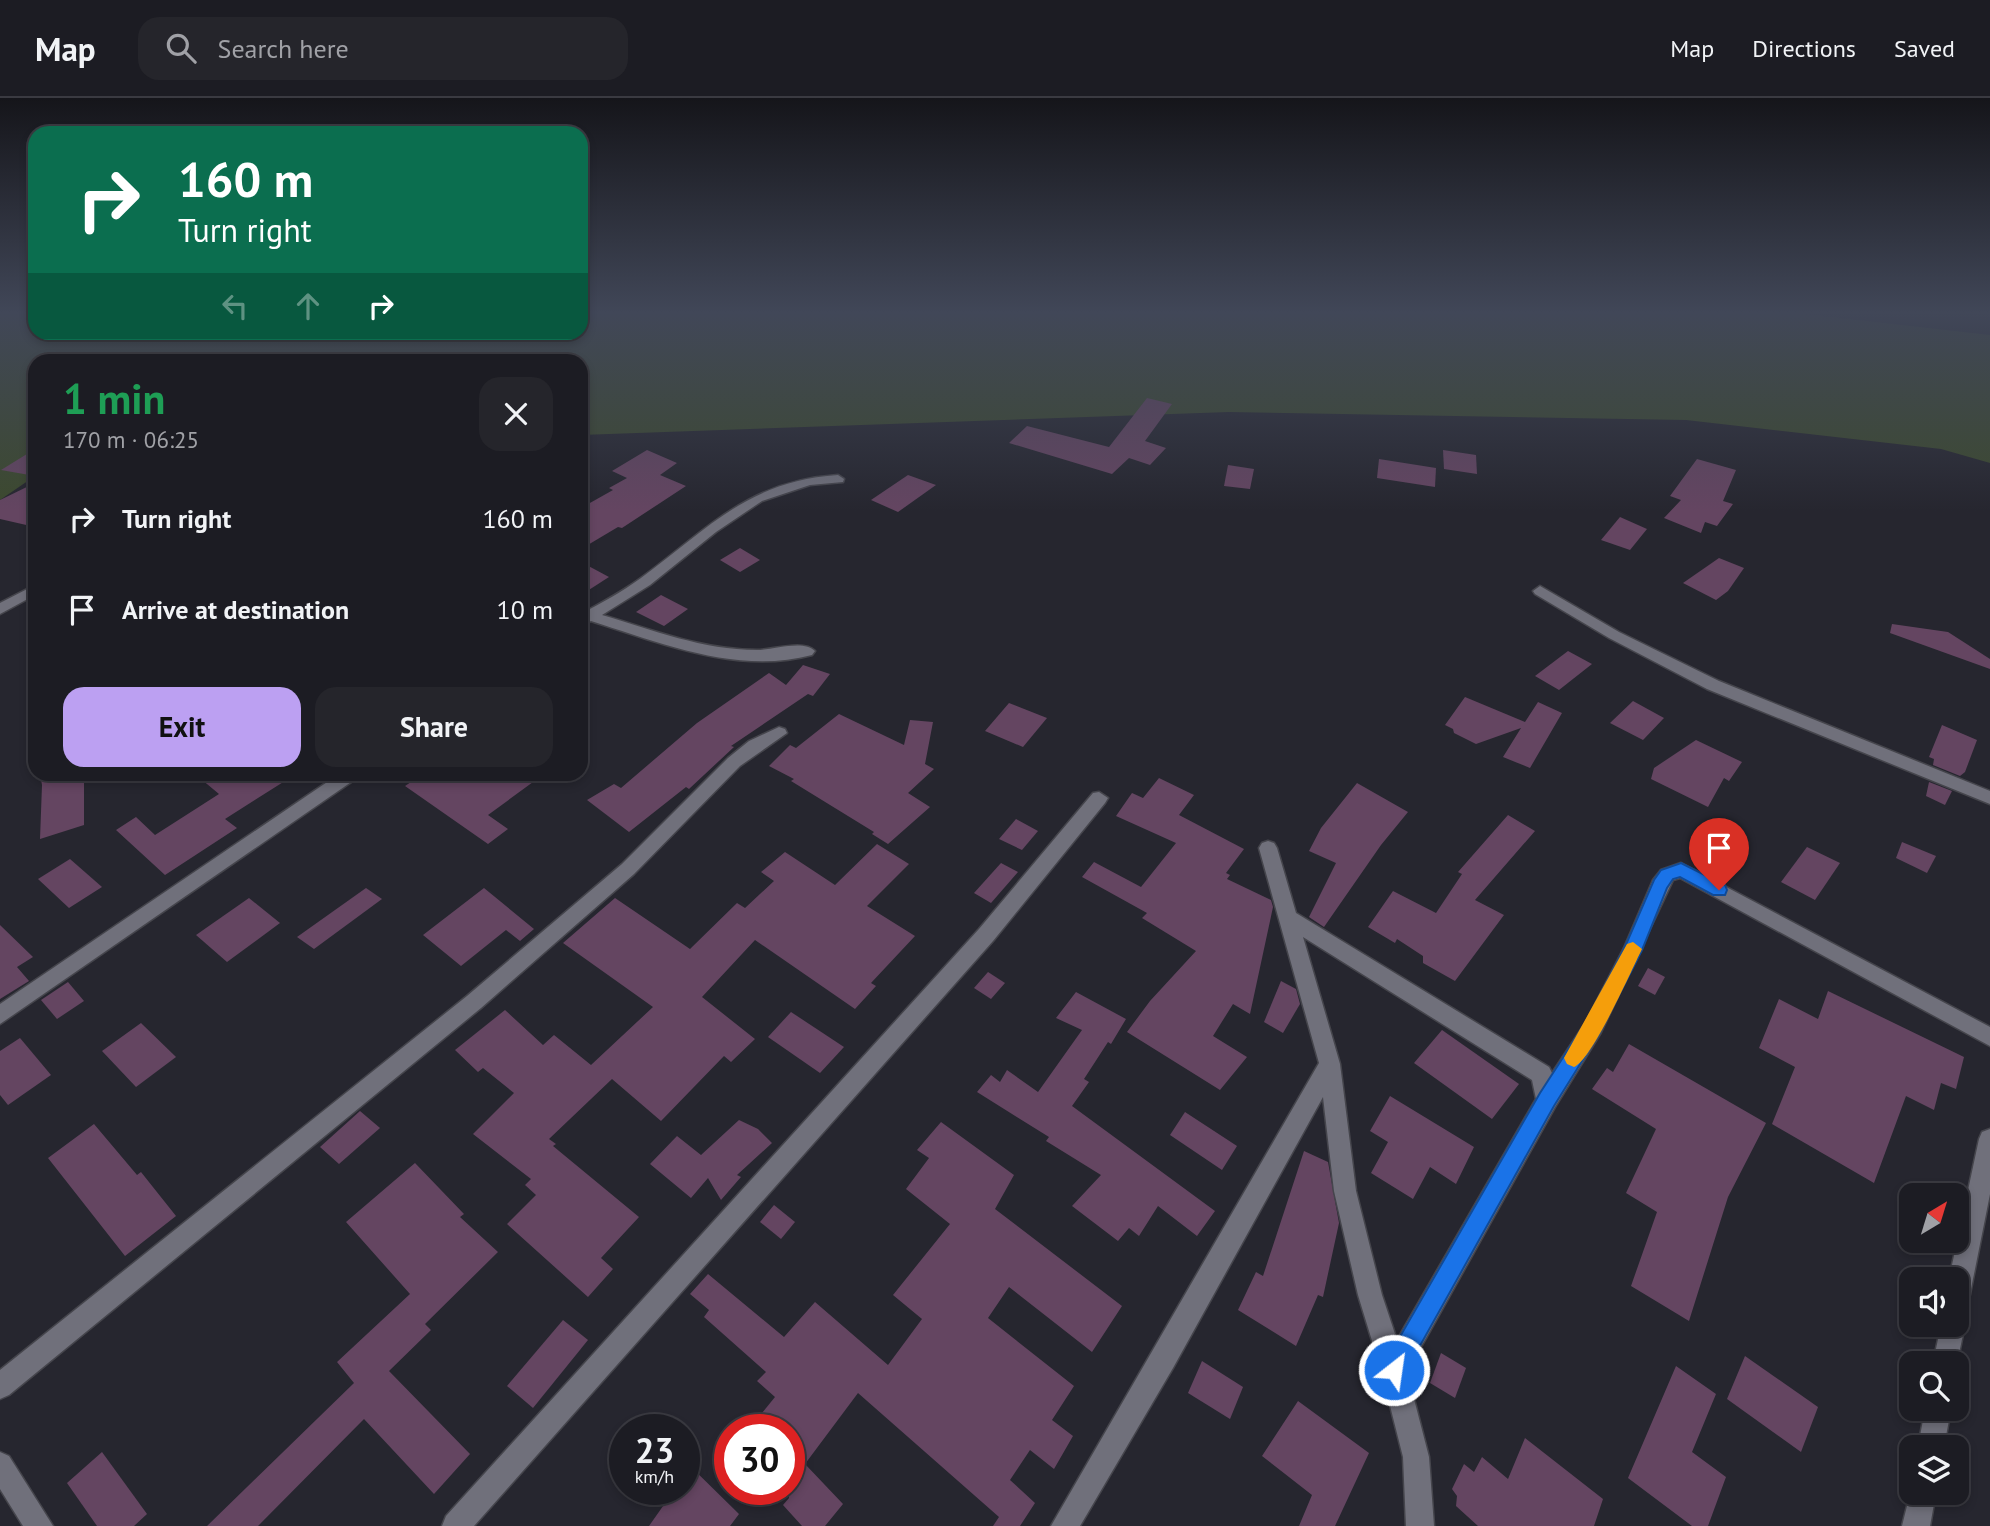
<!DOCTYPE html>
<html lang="en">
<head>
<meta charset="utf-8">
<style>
	body { margin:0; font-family:"PT Sans",sans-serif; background:#25252b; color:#f1f3f6; height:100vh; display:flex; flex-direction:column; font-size:26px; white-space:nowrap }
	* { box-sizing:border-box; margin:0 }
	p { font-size:23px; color:#a0a1a6 }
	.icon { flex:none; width:38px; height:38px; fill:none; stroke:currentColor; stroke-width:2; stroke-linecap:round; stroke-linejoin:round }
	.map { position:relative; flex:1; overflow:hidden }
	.side { position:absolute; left:28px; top:256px; width:560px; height:427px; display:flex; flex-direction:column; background:#1c1c23; border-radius:21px; box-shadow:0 4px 10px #0003,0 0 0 2px #3a3a41 }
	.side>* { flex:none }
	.hud { position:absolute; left:28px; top:28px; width:560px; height:214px; border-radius:21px; box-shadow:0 4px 10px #0003,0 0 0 2px #3a3a41; background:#0b6e4f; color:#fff; overflow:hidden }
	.needle { width:46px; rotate:38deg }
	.tools { position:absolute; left:1899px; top:1085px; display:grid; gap:14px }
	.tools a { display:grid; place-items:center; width:70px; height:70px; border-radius:14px; background:#1c1c23; box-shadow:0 4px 10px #0003,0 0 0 2px #3a3a41; font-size:35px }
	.speed { position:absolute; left:609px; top:1316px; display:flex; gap:14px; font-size:35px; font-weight:700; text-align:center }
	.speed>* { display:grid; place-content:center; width:91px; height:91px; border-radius:50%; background:#1c1c23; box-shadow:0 4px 10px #0003,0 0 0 2px #3a3a41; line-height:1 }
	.speed small { font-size:18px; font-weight:400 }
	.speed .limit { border:10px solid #d22; background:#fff; color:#111 }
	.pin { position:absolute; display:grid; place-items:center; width:60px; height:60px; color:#fff; margin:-72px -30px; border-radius:50% 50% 50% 0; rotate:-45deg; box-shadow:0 0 7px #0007 }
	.pin .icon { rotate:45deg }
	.me { position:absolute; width:77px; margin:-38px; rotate:30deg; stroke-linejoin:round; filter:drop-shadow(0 0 5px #0008) }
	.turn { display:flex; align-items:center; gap:24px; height:147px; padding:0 35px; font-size:32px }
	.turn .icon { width:91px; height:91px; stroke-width:2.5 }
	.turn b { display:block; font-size:49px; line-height:60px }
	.lanes { display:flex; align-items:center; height:66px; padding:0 35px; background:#0003; justify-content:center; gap:35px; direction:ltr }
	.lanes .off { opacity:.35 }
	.round { display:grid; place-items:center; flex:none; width:74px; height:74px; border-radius:21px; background:#25252b }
	.head { display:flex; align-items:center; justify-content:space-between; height:119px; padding:0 35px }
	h1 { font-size:42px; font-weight:800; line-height:52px; color:#1e9e55 }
	.action { display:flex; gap:14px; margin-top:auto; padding:14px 35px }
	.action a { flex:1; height:80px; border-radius:21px; background:#bca0f2; color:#111; font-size:28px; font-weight:800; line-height:80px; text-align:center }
	.action a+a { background:#25252b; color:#f1f3f6 }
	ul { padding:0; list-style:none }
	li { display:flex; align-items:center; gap:21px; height:91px; padding:0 35px }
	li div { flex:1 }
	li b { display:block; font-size:26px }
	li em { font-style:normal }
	header { display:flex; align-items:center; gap:42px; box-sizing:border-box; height:98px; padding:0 35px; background:#1c1c23; border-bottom:2px solid #3a3a41 }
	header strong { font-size:33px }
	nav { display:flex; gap:38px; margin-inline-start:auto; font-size:24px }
	.search { width:490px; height:63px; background:#25252b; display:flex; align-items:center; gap:18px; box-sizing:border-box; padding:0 24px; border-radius:21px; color:#a0a1a6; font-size:26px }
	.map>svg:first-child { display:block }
	.green { fill:#3c492e }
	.building { fill:#644561 }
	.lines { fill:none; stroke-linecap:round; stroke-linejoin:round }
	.minor-casing { stroke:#45454c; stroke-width:3 }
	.minor { fill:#70707b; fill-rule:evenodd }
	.route { fill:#1a73e8; stroke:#114b97; stroke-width:2 }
	.slow { fill:#f59e0b }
</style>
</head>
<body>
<header>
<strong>Map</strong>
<div class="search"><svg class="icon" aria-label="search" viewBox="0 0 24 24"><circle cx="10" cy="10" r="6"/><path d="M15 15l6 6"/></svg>Search here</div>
<nav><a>Map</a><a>Directions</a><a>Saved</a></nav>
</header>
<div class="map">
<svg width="1990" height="1428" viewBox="0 0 1990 1428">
	<rect width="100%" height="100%" fill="#26262f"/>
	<polygon class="green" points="0,213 35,213 35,234 581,234 581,213 1779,213 1990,237 1990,365 1941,351 1686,322 1229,314 581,337 581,262 35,262 35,378 0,402"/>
	<g class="building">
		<polygon points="1147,300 1172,306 1145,343 1166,350 1150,367 1129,360 1112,376 1009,345 1027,328 1109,349"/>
		<polygon points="35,351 35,378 1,372"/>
		<polygon points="647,352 677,365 660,377 686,388 622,430 618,429 581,451 581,410 613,392 609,390 627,380 612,373"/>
		<polygon points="1443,352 1476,357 1477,376 1444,371"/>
		<polygon points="1379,361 1436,370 1435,389 1377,380"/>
		<polygon points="1697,361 1736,372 1723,403 1733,406 1717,428 1705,424 1701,435 1664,420 1681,402 1670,398"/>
		<polygon points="1228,367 1254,371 1250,391 1224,388"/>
		<polygon points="908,377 936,387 898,414 871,402"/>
		<polygon points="35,385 35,429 0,421 0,402"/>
		<polygon points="1620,419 1647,431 1630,452 1601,442"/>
		<polygon points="740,450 760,462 740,474 720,462"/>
		<polygon points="1719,460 1744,470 1728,493 1716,502 1683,485"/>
		<polygon points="581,464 609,479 581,497"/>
		<polygon points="661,497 688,511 664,528 636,514"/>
		<polygon points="1892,526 1948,534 1990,561 1990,571 1890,535"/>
		<polygon points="1568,553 1592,566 1559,592 1535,578"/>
		<polygon points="803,567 830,576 813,598 808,596 731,648 734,649 689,691 686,689 629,734 587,702 614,686 621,690 697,625 769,575 786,587"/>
		<polygon points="1465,599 1525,624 1538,604 1562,615 1530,670 1503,659 1521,630 1476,646 1454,635 1453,631 1445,627"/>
		<polygon points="1633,603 1664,620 1643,642 1610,625"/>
		<polygon points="1009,605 1047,620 1023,649 985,633"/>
		<polygon points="839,616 904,647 910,622 933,624 925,666 934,671 908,695 930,709 888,746 872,736 874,734 791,683 794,681 769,668 790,647 796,650"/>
		<polygon points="1942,627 1977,642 1965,674 1960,678 1933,667 1934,661 1929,659"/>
		<polygon points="1696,642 1742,664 1729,683 1724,680 1708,709 1651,681 1654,670"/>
		<polygon points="40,676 84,676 84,727 40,741 42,687"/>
		<polygon points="195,676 296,676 225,721 237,730 165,777 116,732 136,719 155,737 219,696"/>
		<polygon points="423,676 544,676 488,717 508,731 488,746 405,688"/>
		<polygon points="1159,680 1194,697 1179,717 1244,751 1226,775 1230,777 1227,781 1271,802 1273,809 1250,916 1233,906 1213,938 1247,959 1220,992 1127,934 1150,903 1196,853 1142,820 1147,815 1082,779 1094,764 1141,789 1176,745 1116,718 1132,695 1143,700"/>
		<polygon points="1929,684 1952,693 1945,707 1926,698"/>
		<polygon points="1357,685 1408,714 1381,747 1324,829 1309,819 1336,765 1309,753 1321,730"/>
		<polygon points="1508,717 1535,733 1475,802 1504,817 1455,883 1423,865 1423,858 1397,841 1395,845 1368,829 1393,793 1436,815 1462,776 1458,774"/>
		<polygon points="1016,721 1038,733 1022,752 999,741"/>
		<polygon points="1902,744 1936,758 1927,775 1896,760"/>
		<polygon points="877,746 909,766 867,808 915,838 871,885 876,888 855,911 755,842 702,899 755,941 731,964 724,958 661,1023 612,981 549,1041 556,1046 553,1048 639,1119 601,1160 613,1171 588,1199 507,1126 536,1097 525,1087 531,1081 473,1036 514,995 483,970 478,974 455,952 505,912 543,947 554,937 591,967 653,909 563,845 615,800 690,851 737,805 745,810 774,783 761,774 785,754 835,787"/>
		<polygon points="1807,749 1840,765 1815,802 1781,784"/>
		<polygon points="70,761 102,789 69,810 38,781"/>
		<polygon points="1001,765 1018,774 991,805 974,795"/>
		<polygon points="366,790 382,801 314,851 297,839"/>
		<polygon points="484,790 534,831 520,843 506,832 461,868 423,837"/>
		<polygon points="249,800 280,825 227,864 196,837"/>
		<polygon points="0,827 33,859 17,869 29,883 0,901"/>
		<polygon points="1648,870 1665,879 1655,897 1638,888"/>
		<polygon points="988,874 1005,885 991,901 974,890"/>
		<polygon points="1281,883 1296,891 1300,906 1283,935 1264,924"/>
		<polygon points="68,884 84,903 57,921 41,902"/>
		<polygon points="1828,893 1964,959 1956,991 1941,985 1934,1012 1906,998 1874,1085 1772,1026 1795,969 1759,950 1779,901 1818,921"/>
		<polygon points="1076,894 1126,921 1111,946 1108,944 1084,981 1089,984 1072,1008 1215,1113 1197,1138 1158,1108 1139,1138 1129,1130 1118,1143 1072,1108 1101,1077 1046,1043 1049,1039 977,994 991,977 1000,984 1007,972 1038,994 1082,932 1056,920"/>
		<polygon points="791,914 844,949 820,975 768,939"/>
		<polygon points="141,925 176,959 136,989 102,953"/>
		<polygon points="1442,932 1519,986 1492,1021 1414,965"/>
		<polygon points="20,940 51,977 8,1007 0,997 0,953"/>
		<polygon points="1629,946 1766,1025 1728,1099 1689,1223 1631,1188 1657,1114 1626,1095 1656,1031 1592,991 1607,970 1613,974"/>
		<polygon points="1390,998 1474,1049 1456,1086 1430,1069 1413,1101 1371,1075 1388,1044 1370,1033"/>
		<polygon points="360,1013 380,1030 339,1066 320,1049"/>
		<polygon points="1185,1014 1237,1048 1222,1072 1170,1037"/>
		<polygon points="739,1022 758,1031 772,1045 737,1077 741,1079 721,1102 708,1080 691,1100 650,1066 677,1038 701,1057"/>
		<polygon points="941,1024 1014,1077 995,1111 1122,1208 1092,1254 1009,1189 988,1220 1074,1288 1052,1322 1073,1338 1054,1371 1030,1352 1010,1382 1035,1405 1020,1428 993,1428 999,1419 858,1295 805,1366 843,1406 825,1428 802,1428 783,1407 789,1400 789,1332 748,1332 775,1299 757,1283 766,1274 704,1219 709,1212 690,1196 708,1176 784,1239 815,1204 888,1267 922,1221 893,1197 950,1126 906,1091 929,1060 917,1052"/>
		<polygon points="94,1026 137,1077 141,1074 176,1118 125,1158 48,1060"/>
		<polygon points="1304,1053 1328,1064 1339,1125 1323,1199 1318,1197 1296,1248 1238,1212 1256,1174 1263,1178"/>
		<polygon points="415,1065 464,1116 460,1119 498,1154 425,1226 431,1232 389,1273 470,1356 434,1396 364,1321 258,1428 207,1428 354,1285 337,1264 410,1196 346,1124"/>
		<polygon points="774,1107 795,1124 781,1141 760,1124"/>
		<polygon points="563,1222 588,1242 533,1310 507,1288"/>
		<polygon points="1441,1255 1466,1270 1455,1300 1430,1285"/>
		<polygon points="1745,1258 1818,1309 1801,1354 1727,1301"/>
		<polygon points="1202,1263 1243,1289 1230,1321 1188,1295"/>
		<polygon points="1676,1268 1716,1296 1692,1354 1726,1379 1708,1428 1692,1428 1628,1380"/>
		<polygon points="1298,1303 1369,1355 1335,1428 1299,1428 1312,1397 1262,1358"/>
		<polygon points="1525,1340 1603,1401 1594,1428 1478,1428 1456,1408 1457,1398 1452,1391 1464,1366 1474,1374 1482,1359 1508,1381"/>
		<polygon points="102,1354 147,1416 134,1428 97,1428 67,1385"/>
		<polygon points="684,1362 739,1416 730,1428 649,1428 675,1391 684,1391"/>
	</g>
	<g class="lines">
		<defs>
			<g id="minor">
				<path d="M838,377L844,381L843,384L810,387L762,403L716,434L650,487L602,517C653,532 703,552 757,552C772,552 804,541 815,553L812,557C738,577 661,545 591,523L581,528V516C601,505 622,494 641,480C709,430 748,383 838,377Z"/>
				<polygon points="35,487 35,497 0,516 0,505"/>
				<polygon points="1540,488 1619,534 1719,583 1990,693 1990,706 1707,591 1609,540 1535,496 1533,493"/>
				<polygon points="779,629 785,631 787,635 740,668 634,776 481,910 9,1297 0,1301 0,1272 467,898 622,766 728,660 749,643"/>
				<polygon points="339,676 359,676 357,680 0,926 0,906"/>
				<polygon points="1099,694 1108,700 1105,705 993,843 474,1428 442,1428 446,1418 979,831 1093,695"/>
				<path d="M1268,743L1274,745L1277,750L1296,815L1549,969L1552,975L1586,924L1624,850L1653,782L1661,772L1681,765L1990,929V948L1680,780L1673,782L1600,936L1555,1009L1407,1274L1429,1359L1434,1428H1406L1403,1359L1381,1272L1358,1197L1334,1093L1323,999L1173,1270L1080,1428H1051L1319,965L1259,750L1262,745ZM1303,839L1532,982L1536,1001L1397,1242L1382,1197L1356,1093L1340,966Z"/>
				<polygon points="1990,1031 1990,1096 1968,1206 1965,1215 1959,1217 1965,1227 1956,1270 1956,1265 1933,1265 1941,1227 1956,1227 1956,1181 1949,1181 1979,1041 1982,1034"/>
				<polygon points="1925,1311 1951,1311 1944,1349 1918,1349"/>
				<polygon points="0,1354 9,1358 53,1428 23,1428 0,1391"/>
				<polygon points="1911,1392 1911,1395 1936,1395 1930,1428 1902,1428"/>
			</g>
		</defs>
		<use href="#minor" class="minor-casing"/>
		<use href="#minor" class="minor"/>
	</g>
	<linearGradient id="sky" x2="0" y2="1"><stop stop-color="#15151a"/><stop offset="0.52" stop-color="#414758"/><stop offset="1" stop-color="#414758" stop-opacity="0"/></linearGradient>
	<rect width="1990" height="413" fill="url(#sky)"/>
	<polygon class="route" points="1681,765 1725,787 1727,792 1725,797 1713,797 1680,779 1673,781 1667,790 1642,852 1599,936 1554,1008 1402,1280 1394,1283 1386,1280 1382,1272 1386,1263 1540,995 1586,924 1624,851 1654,782 1661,772"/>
	<path class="slow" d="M1633,844L1642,851C1631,873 1592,962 1574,969L1567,966L1564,960L1627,846Z"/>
</svg>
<div class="tools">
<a><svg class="needle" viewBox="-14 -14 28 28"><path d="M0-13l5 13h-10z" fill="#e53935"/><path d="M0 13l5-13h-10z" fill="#a0a1a6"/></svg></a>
<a><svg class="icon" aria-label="sound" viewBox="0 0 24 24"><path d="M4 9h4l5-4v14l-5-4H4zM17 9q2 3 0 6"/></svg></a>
<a><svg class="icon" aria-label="search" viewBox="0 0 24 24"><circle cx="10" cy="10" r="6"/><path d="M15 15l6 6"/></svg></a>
<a><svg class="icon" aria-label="layers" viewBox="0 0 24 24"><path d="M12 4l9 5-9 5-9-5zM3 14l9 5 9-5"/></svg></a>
</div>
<div class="speed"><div>23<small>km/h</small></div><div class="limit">30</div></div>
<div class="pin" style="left:1719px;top:792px;background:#d93025"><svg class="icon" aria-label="arrive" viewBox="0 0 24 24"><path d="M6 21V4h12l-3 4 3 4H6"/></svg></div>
<svg class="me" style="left:1394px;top:1272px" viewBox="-20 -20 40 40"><circle r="17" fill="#1a73e8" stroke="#fff" stroke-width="3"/><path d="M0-11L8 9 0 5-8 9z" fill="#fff"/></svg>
<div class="hud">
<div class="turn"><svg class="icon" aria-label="right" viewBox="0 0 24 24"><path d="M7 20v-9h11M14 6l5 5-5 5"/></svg><div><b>160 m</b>Turn right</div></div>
<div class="lanes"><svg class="icon off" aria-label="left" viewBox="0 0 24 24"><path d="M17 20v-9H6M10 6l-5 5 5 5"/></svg><svg class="icon off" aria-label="ahead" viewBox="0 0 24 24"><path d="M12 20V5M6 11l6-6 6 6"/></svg><svg class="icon" aria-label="right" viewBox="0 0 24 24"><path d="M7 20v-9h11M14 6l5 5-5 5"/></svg></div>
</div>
<section class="side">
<div class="head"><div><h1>1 min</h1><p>170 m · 06:25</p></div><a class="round"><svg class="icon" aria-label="close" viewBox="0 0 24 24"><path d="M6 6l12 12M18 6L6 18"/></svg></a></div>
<ul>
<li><svg class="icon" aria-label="right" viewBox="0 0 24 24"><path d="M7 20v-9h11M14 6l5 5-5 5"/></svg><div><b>Turn right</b></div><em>160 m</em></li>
<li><svg class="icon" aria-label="arrive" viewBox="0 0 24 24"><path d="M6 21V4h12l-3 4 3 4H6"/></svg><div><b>Arrive at destination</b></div><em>10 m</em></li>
</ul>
<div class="action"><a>Exit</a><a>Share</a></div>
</section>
</div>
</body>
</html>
